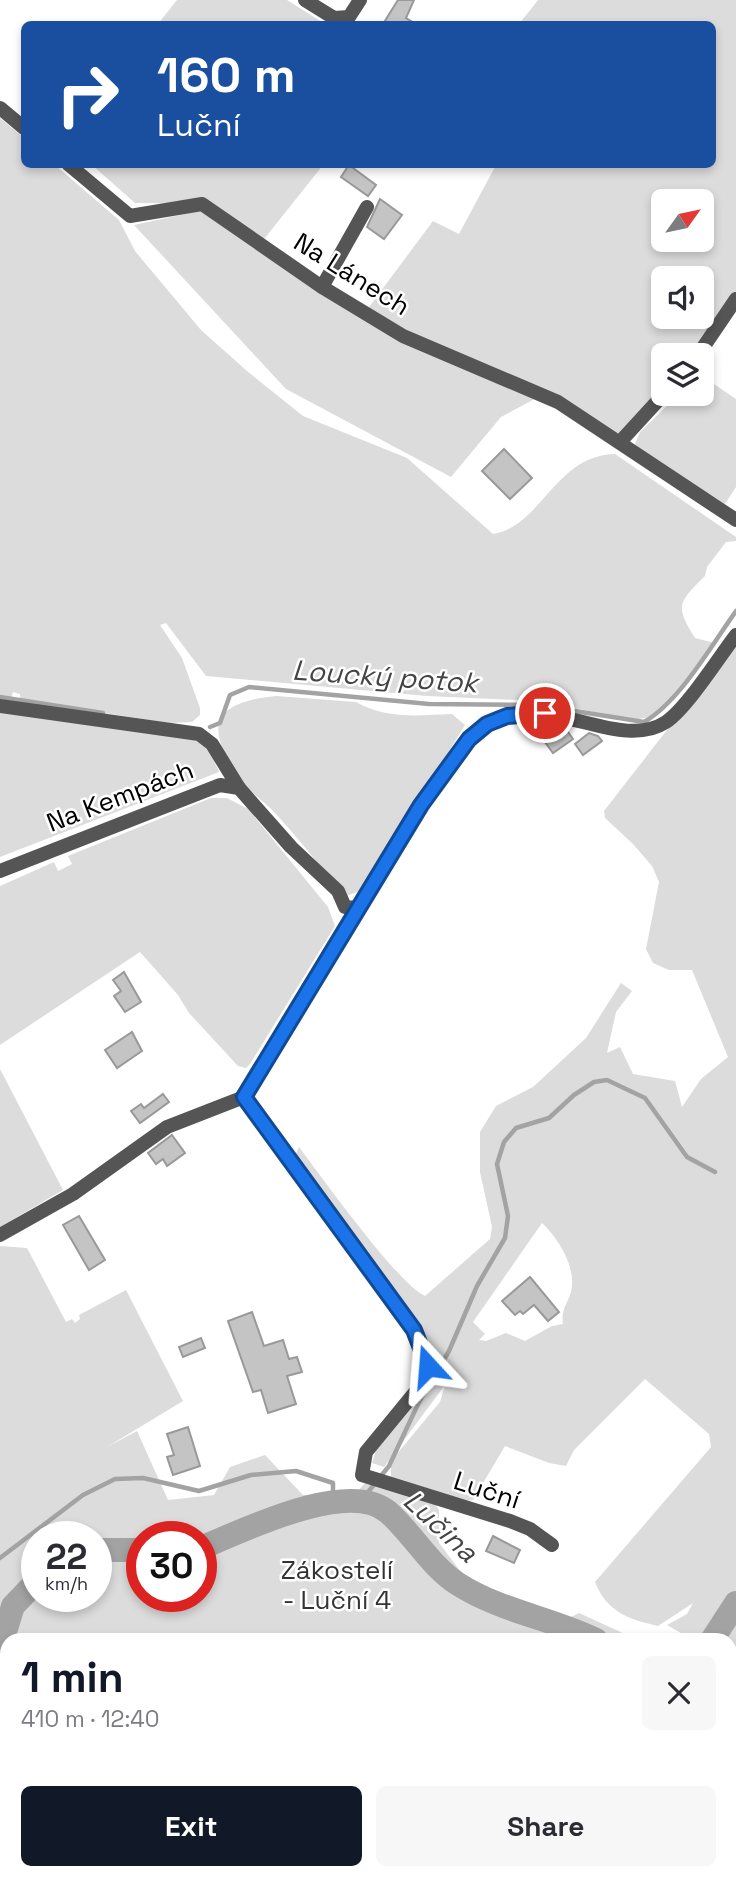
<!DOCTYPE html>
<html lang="en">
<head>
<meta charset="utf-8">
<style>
	body { margin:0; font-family:"Space Grotesk",sans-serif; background:#f7f7f7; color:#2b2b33; height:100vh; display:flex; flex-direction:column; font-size:26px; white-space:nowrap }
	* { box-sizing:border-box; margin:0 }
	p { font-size:23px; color:#7c7c81 }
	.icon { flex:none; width:38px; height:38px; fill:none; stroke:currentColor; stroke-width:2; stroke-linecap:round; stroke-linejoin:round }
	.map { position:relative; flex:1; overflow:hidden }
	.sheet { position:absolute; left:0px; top:1633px; width:737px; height:247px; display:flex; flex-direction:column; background:#fff; border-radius:21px 21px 0 0; box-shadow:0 4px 10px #0003 }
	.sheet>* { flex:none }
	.top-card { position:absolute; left:21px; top:21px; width:695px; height:147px; border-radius:10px; box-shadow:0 4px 10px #0003; background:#1a4fa0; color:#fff; overflow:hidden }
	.needle { width:46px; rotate:57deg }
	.fabs { position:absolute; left:651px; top:189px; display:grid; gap:14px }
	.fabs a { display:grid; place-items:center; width:63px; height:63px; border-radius:10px; background:#fff; box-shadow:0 4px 10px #0003; font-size:35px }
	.speed { position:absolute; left:21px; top:1521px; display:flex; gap:14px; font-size:35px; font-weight:700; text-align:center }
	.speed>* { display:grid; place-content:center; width:91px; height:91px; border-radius:50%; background:#fff; box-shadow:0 4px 10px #0003; line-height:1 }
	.speed small { font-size:18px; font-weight:400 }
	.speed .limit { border:10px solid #d22; background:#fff; color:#111 }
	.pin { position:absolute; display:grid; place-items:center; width:60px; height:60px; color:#fff; margin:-30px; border:4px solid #fff; border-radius:50%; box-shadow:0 2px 7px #0007 }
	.me { position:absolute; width:77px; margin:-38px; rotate:341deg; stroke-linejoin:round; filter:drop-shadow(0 0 5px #0008) }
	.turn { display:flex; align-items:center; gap:24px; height:147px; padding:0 21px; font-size:32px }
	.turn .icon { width:91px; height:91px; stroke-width:2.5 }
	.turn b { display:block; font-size:49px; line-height:60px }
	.round { display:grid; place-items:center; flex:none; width:74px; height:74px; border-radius:10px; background:#f7f7f7 }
	.overview { display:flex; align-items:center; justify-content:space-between; height:119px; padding:0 21px }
	h1 { font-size:42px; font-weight:800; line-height:52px; color:#111827 }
	.button { display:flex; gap:14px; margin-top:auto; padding:14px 21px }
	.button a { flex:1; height:80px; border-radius:10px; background:#111827; color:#fff; font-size:28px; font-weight:800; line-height:80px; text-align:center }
	.button a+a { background:#f7f7f7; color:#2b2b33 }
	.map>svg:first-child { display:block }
	.green { fill:#dcdcdc; fill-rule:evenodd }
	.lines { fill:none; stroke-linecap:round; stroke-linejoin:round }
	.stream { stroke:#a3a3a3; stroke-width:4.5 }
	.river { stroke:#a3a3a3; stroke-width:24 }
	.building { fill:#c4c4c4; stroke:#999; stroke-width:2 }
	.street { stroke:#555; stroke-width:14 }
	.route-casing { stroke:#114b97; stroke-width:18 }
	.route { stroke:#1a73e8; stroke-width:12 }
	.labels { text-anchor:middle; stroke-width:5; stroke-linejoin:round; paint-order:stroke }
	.street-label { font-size:26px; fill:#000; stroke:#fff }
	.park-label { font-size:26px; fill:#333; stroke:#fff }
	.water-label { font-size:28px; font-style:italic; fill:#444; stroke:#fff }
</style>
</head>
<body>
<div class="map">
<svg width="736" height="1879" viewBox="0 0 736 1879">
	<rect width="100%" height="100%" fill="#fff"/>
	<g class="green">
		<polygon points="177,0 287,0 325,24 158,24"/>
		<path d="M538,0H736V299L698,355H663V394L620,442L542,395L501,417L451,477L286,389L134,225L208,209L202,204L135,203L92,165H323L261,243L366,311L433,221L459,234L496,165L712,164V24H519ZM663,201H702V240H663ZM663,278H702V317H663Z"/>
		<path d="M0,118L24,138V164L55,165L119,220L135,251L201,330L247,371L303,416L407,458L493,534C542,526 555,455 615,454L736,537V541L726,542L707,567L705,576C679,602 674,605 695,638L715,643L664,708L655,716L633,720L540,701L427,696L206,676L166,623L160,625L182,658L200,708V715L192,722L169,723L20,700V694L13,692L11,699L0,697Z"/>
		<polygon points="702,376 736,399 736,487 725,504 639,450 635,444 640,432 679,394 702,394"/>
		<path d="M736,641V1835L730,1828V1640H693L667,1625L687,1614L693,1603L658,1626C628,1619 607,1612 595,1582L711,1447L709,1434L645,1379L574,1450L566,1466L549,1463L505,1446L473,1500L462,1501L427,1492L439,1510V1543L474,1589L553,1626L579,1613L638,1640H7V1872L71,1873L59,1879H0V1246L27,1248L66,1322L72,1319L75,1323L80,1319L79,1315L126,1290L183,1401L107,1447L137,1431L168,1500L214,1495L230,1467L265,1455L303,1495L353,1496L367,1481L391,1479V1461L440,1402L445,1385L384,1467L372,1463L376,1450L431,1378L435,1357L293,1160L299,1147C321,1176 399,1285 425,1296L490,1239L492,1227L480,1172V1132L496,1106L533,1087L586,1038L621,983L632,991L616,1012L607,1053L620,1047L633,1074L675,1081L682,1107L701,1079L728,1057L692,970H669L653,963L646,949L659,882L652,866L633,844L605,818L604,811ZM542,1223C559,1239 577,1268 571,1292C567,1305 561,1309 563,1324L552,1326L525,1341L506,1333L486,1341L479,1340L485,1334L473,1322ZM37,1536H96V1596H37ZM142,1536H201V1596H142Z"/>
		<path d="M276,696L356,702C388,720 419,715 452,714L465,725L363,890L346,896C322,869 300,840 275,813C263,800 246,790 237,775C202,722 217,702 276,696Z"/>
		<polygon points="0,707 205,739 219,772 0,857"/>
		<polygon points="211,798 227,798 248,809 328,907 335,926 250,1064 246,1068 238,1066 189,1013 178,995 140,952 0,1045 0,886 54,862 58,871 72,864 68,856"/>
		<polygon points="0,1069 63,1190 0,1227"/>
	</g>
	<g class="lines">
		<g class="stream">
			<polyline points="0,697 103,713"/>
			<path d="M210,727L220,723L230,695L249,687L429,704L537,705L644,722C680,701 711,646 736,611"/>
			<polyline points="360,1502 389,1466 419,1402 449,1351 477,1286 505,1238 508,1216 497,1164 504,1142 516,1128 549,1118 574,1095 594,1082 607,1080 645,1098 687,1157 715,1172"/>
			<polyline points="0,1558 83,1495 115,1479 143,1478 199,1491 251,1475 296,1471 333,1483 333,1502"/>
			<polyline points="730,1706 736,1717"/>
		</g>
		<g class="river">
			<path d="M201,1548C242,1531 348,1478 388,1512C413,1534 430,1566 458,1584C500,1611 551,1618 596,1640"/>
			<polyline points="96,1550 142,1550"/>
			<polyline points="712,1640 736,1603"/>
			<polyline points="7,1672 4,1635 13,1606 37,1581"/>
			<polyline points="0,1808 7,1802"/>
		</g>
	</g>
	<g class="building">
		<polygon points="398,0 414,0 406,18 416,24 383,24"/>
		<polygon points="349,165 376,185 368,196 341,177"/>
		<polygon points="380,199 402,215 384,239 367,227"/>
		<polygon points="504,449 532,478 510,499 482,471"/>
		<polygon points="546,724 565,728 573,739 553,753 537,731"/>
		<polygon points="589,733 598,736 602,741 583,755 575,744"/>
		<polygon points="124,972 141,1002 125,1012 114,996 121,991 113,980"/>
		<polygon points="132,1032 142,1051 117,1068 105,1050"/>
		<polygon points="163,1094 169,1102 140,1123 131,1111 141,1104 144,1108"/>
		<polygon points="172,1135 185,1153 167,1166 163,1159 156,1164 148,1153"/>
		<polygon points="79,1216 105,1260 89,1270 63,1225"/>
		<polygon points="530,1277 559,1312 548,1321 534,1305 523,1314 520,1311 515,1315 502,1301"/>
		<polygon points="252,1312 264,1346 283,1340 289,1359 297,1357 302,1372 287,1376 296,1404 268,1413 261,1390 253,1392 228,1321"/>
		<polygon points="201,1338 205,1348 183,1357 179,1347"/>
		<polygon points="188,1427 200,1466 173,1475 167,1457 174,1455 167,1434"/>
		<polygon points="493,1536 520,1550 514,1563 486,1551"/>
	</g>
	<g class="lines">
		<g class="street">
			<polyline points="305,0 334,18 349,17 360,0"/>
			<polyline points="0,108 24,128"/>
			<polyline points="68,164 130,216 202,204 322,287 403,336 558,402 736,520"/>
			<polyline points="322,287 367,207"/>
			<polyline points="698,355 736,299"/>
			<polyline points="620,442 664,394"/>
			<polyline points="0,706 199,734 212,744 239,788"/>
			<path d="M0,871L220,785L239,788L291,847L338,891L345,907L358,908C386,862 412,816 444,773C456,756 467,737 485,725C542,686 617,754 666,722C687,708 719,657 736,635"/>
			<polyline points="244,1097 414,1330 425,1353 426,1379 366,1452 362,1475 510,1521 530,1529 552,1545"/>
			<polyline points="0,1235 73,1194 167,1127 244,1097 358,908"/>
			<polyline points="261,1872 267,1879"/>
		</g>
	</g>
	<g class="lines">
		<defs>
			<polyline id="route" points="428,1366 414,1330 244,1097 421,805 469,739 487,724 507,716 545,713"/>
		</defs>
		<use href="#route" class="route-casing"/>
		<use href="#route" class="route"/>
	</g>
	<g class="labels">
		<g class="street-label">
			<text transform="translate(352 274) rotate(32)" y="9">Na Lánech</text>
			<text transform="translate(120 796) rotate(-21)" y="9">Na Kempách</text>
			<text transform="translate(487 1490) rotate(18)" y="9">Luční</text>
		</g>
		<g class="park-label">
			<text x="337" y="1579">Zákostelí<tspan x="337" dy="30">- Luční 4</tspan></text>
		</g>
		<g class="water-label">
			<text transform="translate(385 676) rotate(4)" y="10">Loucký potok</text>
			<text transform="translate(441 1526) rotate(43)" y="10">Lučina</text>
		</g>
	</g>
</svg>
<div class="fabs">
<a><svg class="needle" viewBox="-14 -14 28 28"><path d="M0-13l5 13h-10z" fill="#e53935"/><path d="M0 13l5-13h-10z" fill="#7c7c81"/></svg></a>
<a><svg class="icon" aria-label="sound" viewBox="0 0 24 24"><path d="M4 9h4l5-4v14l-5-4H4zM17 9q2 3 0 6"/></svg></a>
<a><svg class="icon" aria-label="layers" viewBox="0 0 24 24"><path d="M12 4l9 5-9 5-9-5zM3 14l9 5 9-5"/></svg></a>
</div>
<div class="speed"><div>22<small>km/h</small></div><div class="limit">30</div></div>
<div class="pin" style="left:545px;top:713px;background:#d93025"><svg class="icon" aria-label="arrive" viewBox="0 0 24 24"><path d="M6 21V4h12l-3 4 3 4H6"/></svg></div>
<svg class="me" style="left:428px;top:1366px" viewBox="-20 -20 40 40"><path d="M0-17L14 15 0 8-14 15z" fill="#1a73e8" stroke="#fff" stroke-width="4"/></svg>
<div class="top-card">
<div class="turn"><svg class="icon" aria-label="right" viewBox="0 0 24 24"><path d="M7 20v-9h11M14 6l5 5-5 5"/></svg><div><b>160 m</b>Luční</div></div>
</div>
<section class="sheet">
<div class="overview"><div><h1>1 min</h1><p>410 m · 12:40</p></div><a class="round"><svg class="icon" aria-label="close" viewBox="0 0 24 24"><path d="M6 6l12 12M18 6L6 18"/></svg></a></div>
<div class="button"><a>Exit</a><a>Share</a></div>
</section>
</div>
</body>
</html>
